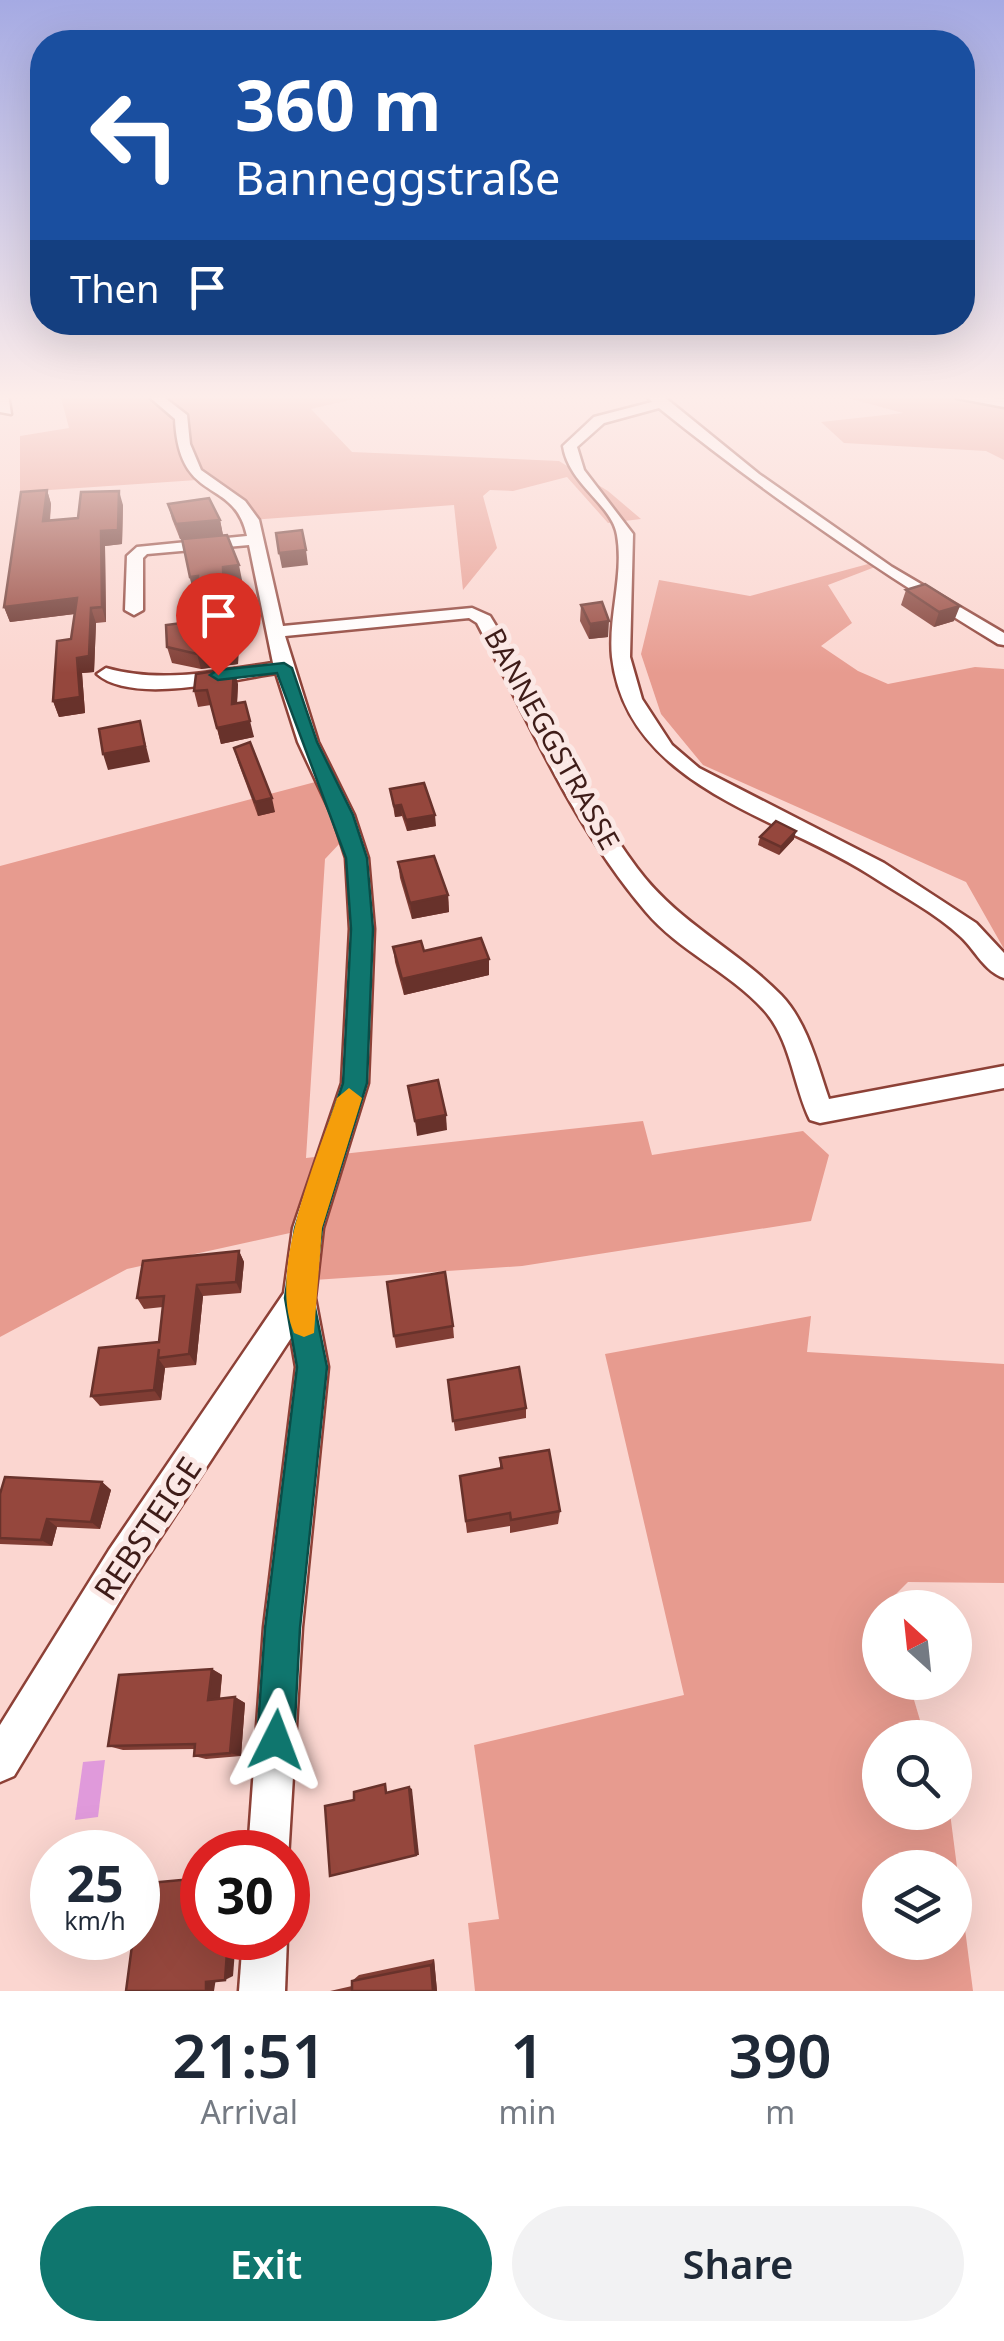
<!DOCTYPE html>
<html lang="en">
<head>
<meta charset="utf-8">
<style>
	body { margin:0; font-family:"Noto Sans",sans-serif; background:#f2f2f3; color:#1f2937; height:100vh; display:flex; flex-direction:column; font-size:38px; white-space:nowrap }
	* { box-sizing:border-box; margin:0 }
	p { font-size:32px; color:#747a83 }
	.icon { flex:none; width:55px; height:55px; fill:none; stroke:currentColor; stroke-width:2; stroke-linecap:round; stroke-linejoin:round }
	.map { position:relative; height:1991px; overflow:hidden }
	.drawer { display:flex; flex-direction:column; background:#fff; flex:1 }
	.drawer>* { flex:none }
	.guide { position:absolute; left:30px; top:30px; width:945px; height:305px; border-radius:40px; box-shadow:0 10px 40px #0002; background:#1a4fa0; color:#fff; overflow:hidden }
	.needle { width:65px; rotate:333deg }
	.tools { position:absolute; left:862px; top:1590px; display:grid; gap:20px }
	.tools a { display:grid; place-items:center; width:110px; height:110px; border-radius:50%; background:#fff; box-shadow:0 10px 40px #0002; font-size:50px }
	.speed { position:absolute; left:30px; top:1830px; display:flex; gap:20px; font-size:50px; font-weight:700; text-align:center }
	.speed>* { display:grid; place-content:center; width:130px; height:130px; border-radius:50%; background:#fff; box-shadow:0 10px 40px #0002; line-height:1 }
	.speed small { font-size:25px; font-weight:400 }
	.speed .limit { border:15px solid #d22; background:#fff; color:#111 }
	.pin { position:absolute; display:grid; place-items:center; width:85px; height:85px; color:#fff; margin:-102px -42px; border-radius:50% 50% 50% 0; rotate:-45deg; box-shadow:0 0 10px #0007 }
	.pin .icon { rotate:45deg }
	.me { position:absolute; width:110px; margin:-55px; rotate:3deg; stroke-linejoin:round; filter:drop-shadow(0 0 8px #0008) }
	.turn { display:flex; align-items:center; gap:35px; height:210px; padding:0 40px; font-size:45px }
	.turn .icon { width:130px; height:130px; stroke-width:2.5 }
	.turn b { display:block; font-size:70px; line-height:85px }
	.then { display:flex; align-items:center; height:95px; padding:0 40px; background:#0003; gap:20px; font-size:38px }
	.eta { display:flex; justify-content:space-evenly; align-items:center; height:170px; text-align:center }
	.eta b { font-size:60px; font-weight:600; line-height:70px }
	.primary-button { display:flex; gap:20px; margin-top:auto; padding:20px 40px }
	.primary-button a { flex:1; height:115px; border-radius:60px; background:#0f766e; color:#fff; font-size:40px; font-weight:600; line-height:115px; text-align:center }
	.primary-button a+a { background:#f2f2f3; color:#1f2937 }
	.map>svg:first-child { display:block }
	.green { fill:#e79b8f; fill-rule:evenodd }
	.water { fill:#e09adb }
	.lines { fill:none; stroke-linecap:round; stroke-linejoin:round }
	.minor-casing { stroke:#8d4137; stroke-width:5 }
	.minor { fill:#fff; fill-rule:evenodd }
	.wall { fill:#803d34 }
	.shaded-wall { fill:#68322b }
	.building { fill:#95473d; stroke:#68322b; stroke-width:2.5 }
	.route { fill:#0f766e; stroke:#0a4d48; stroke-width:2.5 }
	.slow { fill:#f59e0b }
	.labels { text-anchor:middle; stroke-width:10; stroke-linejoin:round; paint-order:stroke }
	.street-label { font-size:28px; fill:#3e1c18; stroke:#fbe8e5 }
	.near-street-label { font-size:32px; fill:#3e1c18; stroke:#fbe8e5 }
</style>
</head>
<body>
<div class="map">
<svg width="1004" height="1991" viewBox="0 0 1004 1991">
	<rect width="100%" height="100%" fill="#fbd6d0"/>
	<g class="green">
		<polygon points="60,394 353,394 358,398 311,409 352,452 559,461 608,491 641,519 608,523 567,477 513,491 490,490 483,496 497,548 463,590 454,505 251,520 197,480 20,492 20,436 69,428"/>
		<polygon points="833,394 1004,394 1004,460 986,451 844,443 821,422 903,413"/>
		<polygon points="868,564 875,567 828,585 852,623 821,646 858,671 888,684 975,667 1004,669 1004,949 966,882 703,765 661,714 641,654 659,580 750,596"/>
		<polygon points="319,781 333,811 341,842 325,859 306,1158 643,1121 652,1155 803,1131 829,1155 811,1221 522,1266 314,1280 308,1229 127,1269 0,1337 0,866"/>
		<path d="M811,1316L807,1352L1004,1364V1583L908,1582L890,1600L891,1607L880,1608V1682L909,1683L925,1737L880,1738V1812L950,1813L973,1991H475L468,1923L499,1919L474,1745L684,1695L605,1354ZM880,1868H955V1942H880Z"/>
	</g>
	<polygon class="water" points="105,1760 98,1817 75,1820 83,1762"/>
	<g class="lines">
		<defs>
			<g id="minor">
				<polygon points="0,394 8,394 11,414 0,412"/>
				<path d="M146,394H160L187,415L190,444L201,470L245,501L259,520L283,626L472,608L490,616C542,699 579,790 637,868C678,923 735,948 781,995C807,1022 817,1064 829,1099L1004,1066V1088L820,1123L810,1120C793,1085 791,1039 763,1009C729,972 678,950 646,912C574,828 528,720 477,623L469,618L285,636L318,742L354,815L368,858L374,929L368,1083L323,1228L315,1298L328,1367L302,1627L288,1859V1852H248L264,1627L296,1367L291,1338L135,1576L14,1776L0,1782V1725L109,1550L284,1293L293,1228L342,1083L350,929L346,858L332,815L298,742L276,673C232,680 132,705 97,674L106,668C162,684 216,671 273,663L249,545L147,554L143,558V610L134,615L125,610L127,556L137,547L247,536C234,475 179,507 175,419Z"/>
				<path d="M645,394H658L668,400L759,474L892,567L1004,633V645L998,644C879,572 767,495 659,408L604,423L577,447L584,470L633,534L630,657L642,699L672,745L699,768L884,863L976,923L1004,953V978C985,972 975,950 961,937C936,913 902,896 873,877C782,817 627,788 612,657C608,617 624,575 617,535C612,504 569,485 563,446L594,417L652,402Z"/>
				<polygon points="951,394 1004,399 1004,407 957,398"/>
				<polygon points="243,1938 287,1938 285,1991 239,1991"/>
			</g>
		</defs>
		<use href="#minor" class="minor-casing"/>
		<use href="#minor" class="minor"/>
	</g>
	<g class="wall">
		<polygon points="47,490 51,504 50,521 78,518 123,505 122,544 105,546 106,622 96,623 94,672 82,673 85,713 59,717 53,701 71,639 75,614 10,622 4,607"/>
		<polygon points="168,504 220,520 223,535 180,539 172,519"/>
		<polygon points="182,539 242,580 227,582 228,625 236,625 239,640 238,664 201,669 172,663 167,647 197,621 198,592 193,592"/>
		<polygon points="906,590 954,621 934,627 901,605"/>
		<polygon points="581,605 608,637 589,639 580,621"/>
		<polygon points="238,684 237,704 254,737 221,744 211,705 198,707 194,691"/>
		<polygon points="234,748 275,812 258,816 238,762"/>
		<polygon points="390,789 436,826 407,831 402,816 395,817"/>
		<polygon points="760,837 794,839 779,855 758,845"/>
		<polygon points="398,862 448,895 449,912 412,919 400,878"/>
		<polygon points="393,947 489,959 489,975 404,995 395,962"/>
		<polygon points="239,1251 244,1262 241,1293 203,1296 196,1365 165,1368 161,1400 100,1406 91,1396 159,1342 163,1307 144,1309 137,1298"/>
		<polygon points="453,1326 454,1338 396,1348 394,1336"/>
		<polygon points="448,1380 526,1408 526,1418 455,1431"/>
		<polygon points="500,1458 560,1511 558,1524 510,1533 510,1526 467,1533 460,1476 500,1469"/>
		<polygon points="102,1482 111,1490 100,1529 57,1527 52,1546 0,1544 0,1494"/>
		<polygon points="212,1669 222,1675 220,1699 235,1697 245,1703 241,1756 206,1759 194,1756 195,1749 123,1750 108,1746"/>
		<polygon points="434,1959 437,1991 330,1991 352,1986 352,1981 359,1975"/>
	</g>
	<g class="shaded-wall">
		<polygon points="47,490 51,504 48,536 43,521"/>
		<polygon points="119,491 123,505 122,544 105,546 106,622 102,607 101,531"/>
		<polygon points="220,520 223,535 180,539 176,524"/>
		<polygon points="306,550 308,565 282,568 279,553"/>
		<polygon points="239,565 242,580 227,582 229,641 225,626 223,567"/>
		<polygon points="198,576 201,591 193,592 190,577"/>
		<polygon points="77,598 82,613 10,622 4,607"/>
		<polygon points="960,606 954,621 934,627 939,612"/>
		<polygon points="91,608 96,623 94,672 82,673 85,713 59,717 53,701 77,658"/>
		<polygon points="609,621 608,637 589,639 590,624"/>
		<polygon points="236,625 239,640 238,664 201,669 197,654"/>
		<polygon points="234,668 238,684 236,721 232,704"/>
		<polygon points="140,721 150,762 108,770 103,754"/>
		<polygon points="250,721 254,737 221,744 217,728"/>
		<polygon points="272,798 275,812 258,816 255,802"/>
		<polygon points="401,805 402,816 395,817 394,806"/>
		<polygon points="435,815 436,826 407,831 406,820"/>
		<polygon points="796,831 794,839 779,855 781,847"/>
		<polygon points="448,895 449,912 412,919 410,903"/>
		<polygon points="489,959 489,975 404,995 402,979"/>
		<polygon points="446,1115 447,1130 417,1136 415,1121"/>
		<polygon points="239,1251 244,1262 241,1293 236,1282"/>
		<polygon points="197,1285 203,1296 196,1365 189,1354"/>
		<polygon points="158,1358 165,1368 161,1400 154,1390"/>
		<polygon points="102,1482 111,1490 100,1529 91,1522"/>
		<polygon points="47,1519 57,1527 52,1546 41,1540"/>
		<polygon points="212,1669 222,1675 219,1705 208,1700"/>
		<polygon points="235,1697 245,1703 241,1756 230,1753"/>
		<polygon points="409,1787 412,1789 419,1855 416,1855"/>
		<polygon points="228,1938 236,1938 233,1976 225,1980"/>
		<polygon points="434,1959 437,1991 433,1991 431,1965"/>
		<polygon points="216,1978 214,1991 206,1991 206,1982"/>
	</g>
	<g class="building">
		<polygon points="47,490 43,521 78,518 81,492 119,491 118,530 101,531 102,607 91,608 89,656 77,658 80,697 53,701 57,641 71,639 77,598 4,607 21,492"/>
		<polygon points="209,498 220,520 176,524 168,504"/>
		<polygon points="302,530 306,550 279,553 276,533"/>
		<polygon points="227,535 239,565 223,567 225,626 236,625 235,649 197,654 167,647 166,625 197,621 198,576 190,577 182,539"/>
		<polygon points="925,584 960,606 939,612 906,590"/>
		<polygon points="602,602 609,621 590,624 581,605"/>
		<polygon points="234,668 232,704 245,702 250,721 217,728 207,690 194,691 196,674"/>
		<polygon points="140,721 145,746 103,754 99,729"/>
		<polygon points="250,742 272,798 255,802 234,748"/>
		<polygon points="424,783 435,815 406,820 401,805 394,806 390,789"/>
		<polygon points="776,821 796,831 781,847 760,837"/>
		<polygon points="434,856 448,895 410,903 398,862"/>
		<polygon points="481,938 489,959 402,979 393,947 421,941 424,951"/>
		<polygon points="438,1080 446,1115 415,1121 408,1086"/>
		<polygon points="239,1251 236,1282 197,1285 189,1354 158,1358 159,1349 154,1390 91,1396 99,1348 159,1342 164,1296 137,1298 143,1261"/>
		<polygon points="445,1272 453,1326 394,1336 387,1282"/>
		<polygon points="519,1367 526,1408 453,1421 448,1380"/>
		<polygon points="549,1450 560,1511 511,1520 510,1513 466,1521 460,1476 502,1468 500,1458"/>
		<polygon points="5,1477 102,1482 91,1522 47,1519 41,1540 0,1538 0,1494"/>
		<polygon points="212,1669 208,1700 235,1697 230,1753 194,1756 195,1744 108,1746 119,1675"/>
		<polygon points="385,1784 386,1793 409,1787 416,1855 330,1876 325,1806 354,1800 354,1792"/>
		<polygon points="202,1878 202,1938 228,1938 225,1980 206,1982 206,1991 126,1991 133,1938 138,1938 139,1884"/>
		<polygon points="431,1965 433,1991 352,1991 352,1981"/>
	</g>
	<linearGradient id="sky" x2="0" y2="1"><stop stop-color="#a5aae3"/><stop offset="0.59" stop-color="#fdedea"/><stop offset="1" stop-color="#fdedea" stop-opacity="0"/></linearGradient>
	<rect width="1004" height="673" fill="url(#sky)"/>
	<polygon class="route" points="284,663 292,668 317,742 353,815 367,858 373,929 367,1083 322,1228 313,1298 327,1367 300,1628 294,1740 289,1753 276,1758 263,1753 257,1740 265,1628 297,1367 285,1298 295,1228 343,1083 351,929 346,858 277,673 218,680 210,675 218,670"/>
	<path class="slow" d="M349,1088L362,1098L322,1228L314,1333L304,1337L294,1333C267,1270 317,1160 337,1098Z"/>
	<g class="labels">
		<g class="street-label">
			<text transform="translate(552 739) rotate(61)" y="10">BANNEGGSTRASSE</text>
		</g>
		<g class="near-street-label">
			<text transform="translate(148 1529) rotate(-56)" y="11">REBSTEIGE</text>
		</g>
	</g>
</svg>
<div class="tools">
<a><svg class="needle" viewBox="-14 -14 28 28"><path d="M0-13l5 13h-10z" fill="#e53935"/><path d="M0 13l5-13h-10z" fill="#747a83"/></svg></a>
<a><svg class="icon" aria-label="search" viewBox="0 0 24 24"><circle cx="10" cy="10" r="6"/><path d="M15 15l6 6"/></svg></a>
<a><svg class="icon" aria-label="layers" viewBox="0 0 24 24"><path d="M12 4l9 5-9 5-9-5zM3 14l9 5 9-5"/></svg></a>
</div>
<div class="speed"><div>25<small>km/h</small></div><div class="limit">30</div></div>
<div class="pin" style="left:218px;top:675px;background:#d93025"><svg class="icon" aria-label="arrive" viewBox="0 0 24 24"><path d="M6 21V4h12l-3 4 3 4H6"/></svg></div>
<svg class="me" style="left:276px;top:1740px" viewBox="-20 -20 40 40"><path d="M0-17L14 15 0 8-14 15z" fill="#0f766e" stroke="#fff" stroke-width="4"/></svg>
<div class="guide">
<div class="turn"><svg class="icon" aria-label="left" viewBox="0 0 24 24"><path d="M17 20v-9H6M10 6l-5 5 5 5"/></svg><div><b>360 m</b>Banneggstraße</div></div>
<div class="then">Then<svg class="icon" aria-label="arrive" viewBox="0 0 24 24"><path d="M6 21V4h12l-3 4 3 4H6"/></svg></div>
</div>
</div>
<section class="drawer">
<div class="eta">
<div><b>21:51</b><p>Arrival</p></div>
<div><b>1</b><p>min</p></div>
<div><b>390</b><p>m</p></div>
</div>
<div class="primary-button"><a>Exit</a><a>Share</a></div>
</section>
</body>
</html>
